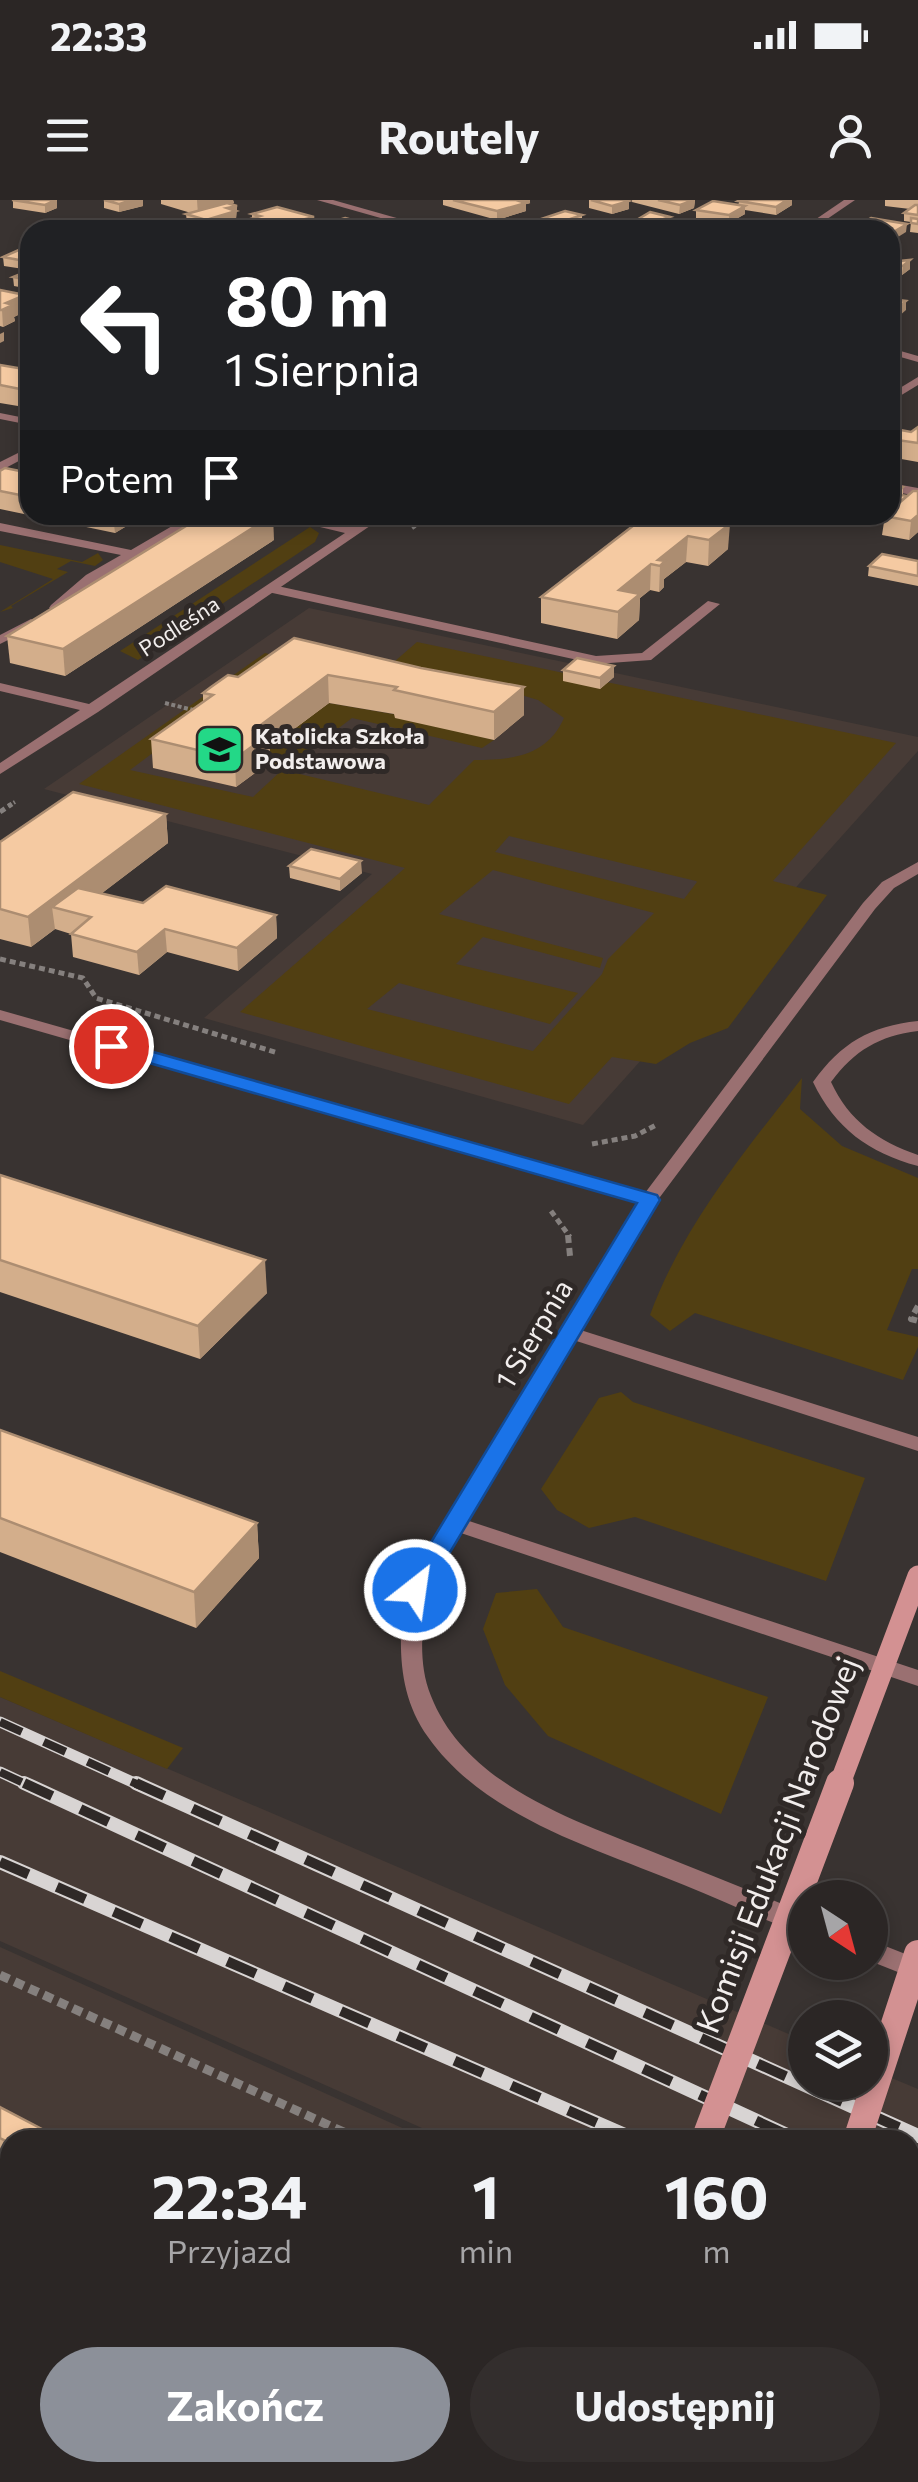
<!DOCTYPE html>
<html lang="pl">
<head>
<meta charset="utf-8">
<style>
	body { margin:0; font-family:Commissioner,sans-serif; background:#332e2d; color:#f1f3f6; height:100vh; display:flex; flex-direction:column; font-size:38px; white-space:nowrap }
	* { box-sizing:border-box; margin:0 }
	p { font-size:32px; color:#a6a5a7 }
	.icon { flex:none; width:55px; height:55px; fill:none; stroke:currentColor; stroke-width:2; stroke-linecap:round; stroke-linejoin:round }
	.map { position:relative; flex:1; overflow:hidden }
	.panel { position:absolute; left:0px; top:1930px; width:920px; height:352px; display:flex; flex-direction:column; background:#2b2625; border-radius:30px 30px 0 0; box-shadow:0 5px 15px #0003,0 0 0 2px #474342 }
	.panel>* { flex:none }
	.top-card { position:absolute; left:20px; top:20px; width:880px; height:305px; border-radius:30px; box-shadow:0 5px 15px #0003,0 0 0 2px #474342; background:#202124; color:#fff; overflow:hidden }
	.needle { width:65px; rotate:144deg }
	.controls { position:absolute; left:788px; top:1680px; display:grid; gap:20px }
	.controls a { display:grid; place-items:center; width:100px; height:100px; border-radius:50%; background:#2b2625; box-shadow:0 5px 15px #0003,0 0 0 2px #474342; font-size:50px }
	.pin { position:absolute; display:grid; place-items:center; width:85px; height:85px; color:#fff; margin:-42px; border:5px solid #fff; border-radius:50%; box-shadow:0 2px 10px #0007 }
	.me { position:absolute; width:110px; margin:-55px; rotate:30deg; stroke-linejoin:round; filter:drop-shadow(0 0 8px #0008) }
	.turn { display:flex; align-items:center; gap:35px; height:210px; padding:0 40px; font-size:45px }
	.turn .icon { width:130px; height:130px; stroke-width:2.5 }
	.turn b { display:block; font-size:70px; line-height:85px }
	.then { display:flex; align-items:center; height:95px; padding:0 40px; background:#0003; gap:20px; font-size:38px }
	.eta { display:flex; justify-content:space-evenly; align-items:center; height:170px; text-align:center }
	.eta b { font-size:60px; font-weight:700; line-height:70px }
	.primary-button { display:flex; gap:20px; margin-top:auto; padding:20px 40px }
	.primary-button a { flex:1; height:115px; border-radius:60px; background:#8c9099; color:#fff; font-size:40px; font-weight:700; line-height:115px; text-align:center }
	.primary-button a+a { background:#332e2d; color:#f1f3f6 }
	.status { display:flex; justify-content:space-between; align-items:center; height:70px; padding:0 50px; background:#2b2625; direction:ltr }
	.status svg { height:28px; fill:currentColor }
	header { display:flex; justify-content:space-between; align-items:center; height:130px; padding:0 40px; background:#2b2625; font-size:45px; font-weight:700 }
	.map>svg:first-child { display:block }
	.built { fill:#473b36 }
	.green { fill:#513f12; fill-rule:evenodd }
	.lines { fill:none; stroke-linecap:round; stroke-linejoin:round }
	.path-far3 { stroke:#85807e; stroke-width:4; stroke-dasharray:4 2.5; stroke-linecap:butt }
	.path-far2 { stroke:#85807e; stroke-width:5; stroke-dasharray:6 4; stroke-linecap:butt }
	.path-far1 { stroke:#85807e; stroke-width:6; stroke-dasharray:8 5; stroke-linecap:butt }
	.path { stroke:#85807e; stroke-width:9; stroke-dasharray:10 6; stroke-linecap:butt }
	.service { fill:#9a7071; fill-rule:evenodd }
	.minor { fill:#9a7071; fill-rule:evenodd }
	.tertiary { fill:#9a7071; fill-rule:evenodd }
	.secondary { fill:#d39192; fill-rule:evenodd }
	.rail-far1-casing { stroke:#d8d4d3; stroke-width:11 }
	.rail-casing { stroke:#d8d4d3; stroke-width:14 }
	.rail-far1 { stroke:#2f2927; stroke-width:8; stroke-dasharray:24; stroke-linecap:butt }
	.rail { stroke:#2f2927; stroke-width:10; stroke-dasharray:31; stroke-linecap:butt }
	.secondary-bridge-far1 { stroke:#d39192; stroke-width:21 }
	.secondary-bridge { stroke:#d39192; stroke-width:28 }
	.wall { fill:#d3ae8b }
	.shaded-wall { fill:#ac8d71 }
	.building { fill:#f5caa2; stroke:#ac8d71; stroke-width:2.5 }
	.route { fill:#1a73e8; stroke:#114b97; stroke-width:2.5 }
	.labels { text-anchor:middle; stroke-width:10; stroke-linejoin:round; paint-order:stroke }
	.far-street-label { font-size:22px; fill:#f2eeed; stroke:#2f2927 }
	.far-poi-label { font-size:22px; font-weight:bold; fill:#f2eeed; stroke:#2f2927; text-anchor:start }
	.street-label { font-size:28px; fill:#f2eeed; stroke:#2f2927 }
	.near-street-label { font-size:32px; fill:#f2eeed; stroke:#2f2927 }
</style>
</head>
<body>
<div class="status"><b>22:33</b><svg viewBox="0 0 49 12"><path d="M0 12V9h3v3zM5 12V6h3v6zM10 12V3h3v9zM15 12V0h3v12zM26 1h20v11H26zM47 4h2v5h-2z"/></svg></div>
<header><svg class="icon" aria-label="menu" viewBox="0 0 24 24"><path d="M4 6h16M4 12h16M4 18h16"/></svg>Routely<svg class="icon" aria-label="person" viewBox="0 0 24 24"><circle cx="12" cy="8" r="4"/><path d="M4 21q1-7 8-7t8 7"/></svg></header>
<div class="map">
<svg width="918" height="2282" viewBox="0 0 918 2282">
	<rect width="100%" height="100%" fill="#393331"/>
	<g class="built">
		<polygon points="309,408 918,537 918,551 583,925 204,818 372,674 44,589"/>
		<polygon points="0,1497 805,1841 805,1882 870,1882 870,1869 918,1889 918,2161 910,2157 910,1940 449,1940 0,1741"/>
		<polygon points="0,1747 429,1940 10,1940 10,2272 297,2273 291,2282 0,2282"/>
	</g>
	<g class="green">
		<polygon points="310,327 319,333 315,342 138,460 120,451"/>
		<polygon points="0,345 82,362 98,353 103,360 95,366 71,361 57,369 68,372 11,406 13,408 0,412 53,379 0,362"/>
		<path d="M417,442L896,543L773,681L827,695L728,828L690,843L656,864L612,857L569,904L240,812L405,668L79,584L265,453L281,457L130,570L253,597L281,571L263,567L269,562L255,558L329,503L398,515L494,540L482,548L352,518L283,570L429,605L474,560C513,560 547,556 564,518L538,500L505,490L387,468ZM509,636L696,681L697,682L684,699L495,652ZM493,670L654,713L608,759L602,774L533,851L367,809L399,783L550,824L578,793L456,764L483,737L600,768L603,758L439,714Z"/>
		<path d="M802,878L800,909L842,946L918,978V1069H912L887,1130L918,1137V1147L903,1180L695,1113L670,1131L650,1115C682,1027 745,951 802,878Z"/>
		<polygon points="621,1192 633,1202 865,1278 826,1381 635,1317 589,1328 557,1310 541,1289 599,1198"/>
		<polygon points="537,1389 563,1427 768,1497 721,1614 548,1536 505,1485 483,1429 496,1393"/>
		<polygon points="0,1471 183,1548 167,1569 0,1497"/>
	</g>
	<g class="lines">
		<g class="path-far3">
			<polyline points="412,328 432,315"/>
			<polyline points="165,503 197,511"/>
			<polyline points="8,606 15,602"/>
		</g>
		<g class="path-far2">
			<polyline points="0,612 12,604"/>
			<polyline points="0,759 83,778 96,798 278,853"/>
			<polyline points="592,944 635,936 656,925"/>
			<polyline points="551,1011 570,1037"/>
		</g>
		<g class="path-far1">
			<polyline points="568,1035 570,1056"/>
			<polyline points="918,1106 911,1119 918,1121"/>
		</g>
		<g class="path">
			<polyline points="0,1775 361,1940"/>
			<polyline points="0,1993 10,1998"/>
			<polyline points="0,2159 10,2164"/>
			<polyline points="910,2196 918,2200"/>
		</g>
		<g class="service">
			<polygon points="273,385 596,456 642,453 708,401 720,404 651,460 596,464 268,392 268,386"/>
			<path d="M918,821V831C879,836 855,850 831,882C849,921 878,941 918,955V966C869,953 835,928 813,882C841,843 870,826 918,821Z"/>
			<polygon points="571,1127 918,1237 918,1251 564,1137 561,1133"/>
			<polygon points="454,1316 918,1470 918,1486 446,1328 443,1323"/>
			<polygon points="50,2272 81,2272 77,2282 46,2282"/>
			<polygon points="411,2272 442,2272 438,2282 407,2282"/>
			<polygon points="536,2272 582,2272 586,2282 540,2282"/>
		</g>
		<g class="minor">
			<polygon points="844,0 855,0 811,30 800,30"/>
			<polygon points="918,177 918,185 890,202 890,194"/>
			<polygon points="0,213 30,219 30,225 0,219"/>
			<polygon points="30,247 30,255 0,271 0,262"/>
			<polygon points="890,283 918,288 918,296 890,291"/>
			<polygon points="191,315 206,315 96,381 56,412 49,408 51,405 86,375 121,355 0,331 0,323 131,350"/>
			<polygon points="270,315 294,315 354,327 372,315 386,315 98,512 0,574 0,563 80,510 0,491 0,483 89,504 345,333"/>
			<polygon points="31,419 38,423 36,426 0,444 0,435"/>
			<path d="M918,662V674L894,688L875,709L657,1001L426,1390C423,1425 417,1462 431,1496C467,1588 580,1622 663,1656C711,1675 758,1694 805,1713V1734C764,1721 724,1701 684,1685C597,1649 485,1618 428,1537C396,1492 399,1442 404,1390L638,1003L0,820V810L645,993L863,703L882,682Z"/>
			<polygon points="870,1740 918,1759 918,1780 870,1761"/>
		</g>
		<g class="tertiary">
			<polygon points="317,0 333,0 439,30 423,30"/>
			<polygon points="890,148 918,156 918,162 890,154"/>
		</g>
		<g class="secondary">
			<polygon points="564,2272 595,2272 591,2282 561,2282"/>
			<polygon points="735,2272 765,2272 762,2282 732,2282"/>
		</g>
		<defs>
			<g id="rail-far1">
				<polyline points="0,1522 141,1586"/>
				<polyline points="0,1572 30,1586"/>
			</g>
			<g id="rail">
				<polyline points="24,1583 798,1940"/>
				<polyline points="136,1583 918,1936"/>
				<polyline points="0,1662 636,1940"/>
				<polyline points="910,1992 918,1995"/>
				<polyline points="910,2060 918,2064"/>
			</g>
		</defs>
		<use href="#rail-far1" class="rail-far1-casing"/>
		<use href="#rail" class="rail-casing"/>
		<use href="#rail-far1" class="rail-far1"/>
		<use href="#rail" class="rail"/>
		<polyline class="secondary-bridge-far1" points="839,1586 918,1376"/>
		<g class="secondary-bridge">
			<polyline points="705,1940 840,1583"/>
			<polyline points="857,1940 918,1754"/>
		</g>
	</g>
	<g class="wall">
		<polygon points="13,0 57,0 57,8 45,13 13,8"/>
		<polygon points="104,0 143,6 119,12 104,8"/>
		<polygon points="161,0 233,0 234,3 231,4 237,6 236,19 206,28 187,23 186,14 191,13 161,4"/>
		<polygon points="443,0 530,0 530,3 526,4 526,11 497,20 443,5"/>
		<polygon points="589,0 629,1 629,9 612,14 589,8"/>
		<polygon points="632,0 695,0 694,8 679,14 632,2"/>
		<polygon points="740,0 792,0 792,5 776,15 745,10 745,14 729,23 696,18 696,10 738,5"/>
		<polygon points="885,0 918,0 918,33 910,32 911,22 904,21 904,13 910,9 885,6"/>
		<polygon points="252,14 314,17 314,25 306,27 306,30 254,30 248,28 247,20 252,18"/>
		<polygon points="582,15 582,22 605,30 534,29 535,21"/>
		<polygon points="635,21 670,25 656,30 634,30"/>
		<polygon points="30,45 30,89 14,86 13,77 30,70 4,66 3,57"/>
		<polygon points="910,60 910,69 902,75 890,73 890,62"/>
		<polygon points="0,90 26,111 14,117 15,121 3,127 0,126"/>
		<polygon points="0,165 30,170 30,208 0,203"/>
		<polygon points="918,227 918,262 890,257 890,228 911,232"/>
		<polygon points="0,271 30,273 30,315 145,315 115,333 0,309"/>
		<polygon points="903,287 903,295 907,296 918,291 918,332 909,340 882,335 884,322 847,315 890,315"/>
		<polygon points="684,315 728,349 708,366 686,362 664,379 664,387 659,392 650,390 640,398 639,420 617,439 541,423 541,397"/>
		<polygon points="274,340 65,476 10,463 7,436"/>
		<polygon points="918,361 918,386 868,376 869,366"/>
		<polygon points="614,466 614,477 600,489 563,481 563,470"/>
		<polygon points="421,468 524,487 524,515 494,540 395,518 394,514 329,503 270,547 270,562 236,587 153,568 151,539 203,502 203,493 238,477"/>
		<polygon points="166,614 168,643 102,693 143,703 276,715 277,738 238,771 167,752 139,775 73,757 71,734 55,729 31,747 0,739 0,642"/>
		<polygon points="289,666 362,673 340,691 290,678"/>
		<polygon points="0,975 267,1093 200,1159 0,1092"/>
		<polygon points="0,1230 257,1323 259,1358 196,1428 0,1352"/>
		<polygon points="0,1907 10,1940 10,1957 0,1952"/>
		<polygon points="0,1996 10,2001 10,2135 0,2130"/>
	</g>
	<g class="shaded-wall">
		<polygon points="57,0 57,8 45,13 45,5"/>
		<polygon points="134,0 143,0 143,6 119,12 119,4"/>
		<polygon points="197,0 233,0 234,3 198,15"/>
		<polygon points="514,0 530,0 530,3 526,4 526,11 497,20 497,11"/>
		<polygon points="695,0 694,8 679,14 680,5"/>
		<polygon points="787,0 792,0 792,5 776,15 776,7"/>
		<polygon points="629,1 629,9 612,14 612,6"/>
		<polygon points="237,6 236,19 206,28 206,20 227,8"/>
		<polygon points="745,6 745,14 729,23 729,15"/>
		<polygon points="314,17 314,25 306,27 306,30 276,30 276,28"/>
		<polygon points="670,17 670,25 656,30 648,30 648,24"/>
		<polygon points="907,24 906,32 890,42 890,34"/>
		<polygon points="910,60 910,69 902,75 903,66"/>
		<polygon points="25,95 26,111 14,117 15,121 3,127 2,110 6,103"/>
		<polygon points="906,101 906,110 891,123 891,114"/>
		<polygon points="4,132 4,141 0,143 0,134"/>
		<polygon points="113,315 145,315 115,333"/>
		<polygon points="273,315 274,340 65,476 63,449"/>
		<polygon points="918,315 918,332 909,340 911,321"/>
		<polygon points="730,324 728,349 708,366 709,340"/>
		<polygon points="688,336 686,362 664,379 664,387 659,392 660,366 658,360"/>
		<polygon points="651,364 650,390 640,398 639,420 617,439 619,390"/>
		<polygon points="614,466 614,477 600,489 600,478"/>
		<polygon points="328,475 329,503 270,547 270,562 236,587 235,559 254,530"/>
		<polygon points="524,487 524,515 494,540 494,512"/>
		<polygon points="166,614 168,643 76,713 52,707 55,729 31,747 28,717"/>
		<polygon points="361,661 362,673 340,691 340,679"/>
		<polygon points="276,715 277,738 238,771 237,748"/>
		<polygon points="165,729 167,752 139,775 137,752"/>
		<polygon points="265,1060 267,1093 200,1159 198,1126"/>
		<polygon points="257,1323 259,1358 196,1428 194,1392"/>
		<polygon points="10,2246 10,2272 23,2272 16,2282 0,2282 0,2258"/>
		<polygon points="162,2272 172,2272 166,2282 157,2282"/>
	</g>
	<g class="building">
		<polygon points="12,0 56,0 45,5"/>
		<polygon points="104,0 134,0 119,4"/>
		<polygon points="453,0 516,0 526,3 497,11"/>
		<polygon points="591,0 626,0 629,1 612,6"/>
		<polygon points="658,0 694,0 680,5"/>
		<polygon points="740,0 787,0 776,7 738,1"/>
		<polygon points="713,1 745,6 729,15 696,10"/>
		<polygon points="227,3 237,6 227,8 236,11 206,20 186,14"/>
		<polygon points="915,5 918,5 918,15 904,13"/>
		<polygon points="277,7 314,17 301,20 306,22 276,28 247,20 260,16 252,14"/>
		<polygon points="565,11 582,15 570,19 605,28 598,30 572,30 535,21"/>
		<polygon points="650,12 670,17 648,24 635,21"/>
		<polygon points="345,18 356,21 350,22 387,30 331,30 332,29 319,26"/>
		<polygon points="871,18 907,24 890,34 890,30 851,30"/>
		<polygon points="911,18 918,19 918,24 911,23"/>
		<polygon points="688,25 708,30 680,30"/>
		<polygon points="30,45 30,62 3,57"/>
		<polygon points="910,60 903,66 890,64 890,62"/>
		<polygon points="30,70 30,80 13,77"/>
		<polygon points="0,90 25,95 6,103 13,105 2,110 0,110"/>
		<polygon points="890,99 906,101 891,114 890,113"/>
		<polygon points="0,165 30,170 30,191 0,185"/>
		<polygon points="918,227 918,243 890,239 890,228 911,232"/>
		<polygon points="5,268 30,273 30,297 0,291 0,271"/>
		<polygon points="890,285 903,287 895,294 907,296 890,311"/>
		<polygon points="913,291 918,291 918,315 911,321 884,316 890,315 890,311"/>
		<polygon points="204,315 273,315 63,449 7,436"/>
		<polygon points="647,315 684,315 730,324 709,340 688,336 658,360 665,361 660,366 651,364 619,390 640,394 618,412 541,397"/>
		<polygon points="882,354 918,361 918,376 869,366"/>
		<polygon points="294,438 421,468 524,487 494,512 394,490 397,487 328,475 254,530 269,534 235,559 151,539 213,495 203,493 211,487 228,475 238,477"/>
		<polygon points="577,458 614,466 600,478 563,470"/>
		<polygon points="73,592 166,614 28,717 0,709 0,642"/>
		<polygon points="311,649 361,661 340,679 289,666"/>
		<polygon points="166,686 276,715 237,748 165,729 137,752 71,734 91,717 52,707 78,688 143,703"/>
		<polygon points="0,975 265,1060 198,1126 0,1060"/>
		<polygon points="0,1230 257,1323 194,1392 0,1318"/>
		<polygon points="0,1907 63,1940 10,1940 10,1943 0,1938"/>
		<polygon points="0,1996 10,2001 10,2110 0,2105"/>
		<polygon points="0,2170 10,2176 10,2246 0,2258"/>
		<polygon points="126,2272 162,2272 157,2282 120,2282"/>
	</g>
	<polygon class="route" points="111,840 657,995 660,1000 424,1396 415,1398 402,1390 637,1003 104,850 104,842"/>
	<defs>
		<symbol id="school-square" viewBox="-11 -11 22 22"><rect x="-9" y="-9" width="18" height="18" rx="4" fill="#23d887" stroke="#2f2927"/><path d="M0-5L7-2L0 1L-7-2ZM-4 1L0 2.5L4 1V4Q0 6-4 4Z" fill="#111"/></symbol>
	</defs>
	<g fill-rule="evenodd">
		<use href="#school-square" x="192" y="522" width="55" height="55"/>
	</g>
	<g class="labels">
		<g class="far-street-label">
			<text transform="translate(179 426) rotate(-33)" y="8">Podleśna</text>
		</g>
		<g class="far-poi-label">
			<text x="255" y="544">Katolicka Szkoła<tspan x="255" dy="25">Podstawowa</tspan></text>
		</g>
		<g class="street-label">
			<text transform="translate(534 1134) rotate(-59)" y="10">1 Sierpnia</text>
		</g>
		<g class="near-street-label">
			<text transform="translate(778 1645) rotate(-69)" y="11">Komisji Edukacji Narodowej</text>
		</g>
	</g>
</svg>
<div class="controls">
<a><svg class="needle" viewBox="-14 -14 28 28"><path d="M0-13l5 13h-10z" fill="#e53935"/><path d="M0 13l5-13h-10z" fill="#a6a5a7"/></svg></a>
<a><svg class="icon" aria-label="layers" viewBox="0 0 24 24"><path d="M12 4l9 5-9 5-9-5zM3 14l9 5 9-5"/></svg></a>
</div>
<div class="pin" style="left:111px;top:846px;background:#d93025"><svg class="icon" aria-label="arrive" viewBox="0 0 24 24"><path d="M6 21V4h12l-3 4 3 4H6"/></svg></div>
<svg class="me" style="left:415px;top:1390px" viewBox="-20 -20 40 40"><circle r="17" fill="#1a73e8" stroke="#fff" stroke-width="3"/><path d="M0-11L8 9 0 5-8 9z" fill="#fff"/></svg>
<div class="top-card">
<div class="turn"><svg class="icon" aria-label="left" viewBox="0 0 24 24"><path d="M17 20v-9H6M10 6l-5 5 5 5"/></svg><div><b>80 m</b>1 Sierpnia</div></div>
<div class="then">Potem<svg class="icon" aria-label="arrive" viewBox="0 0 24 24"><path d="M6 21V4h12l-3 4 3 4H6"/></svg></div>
</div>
<section class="panel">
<div class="eta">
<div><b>22:34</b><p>Przyjazd</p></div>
<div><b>1</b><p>min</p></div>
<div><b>160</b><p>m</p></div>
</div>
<div class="primary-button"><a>Zakończ</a><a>Udostępnij</a></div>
</section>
</div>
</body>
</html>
